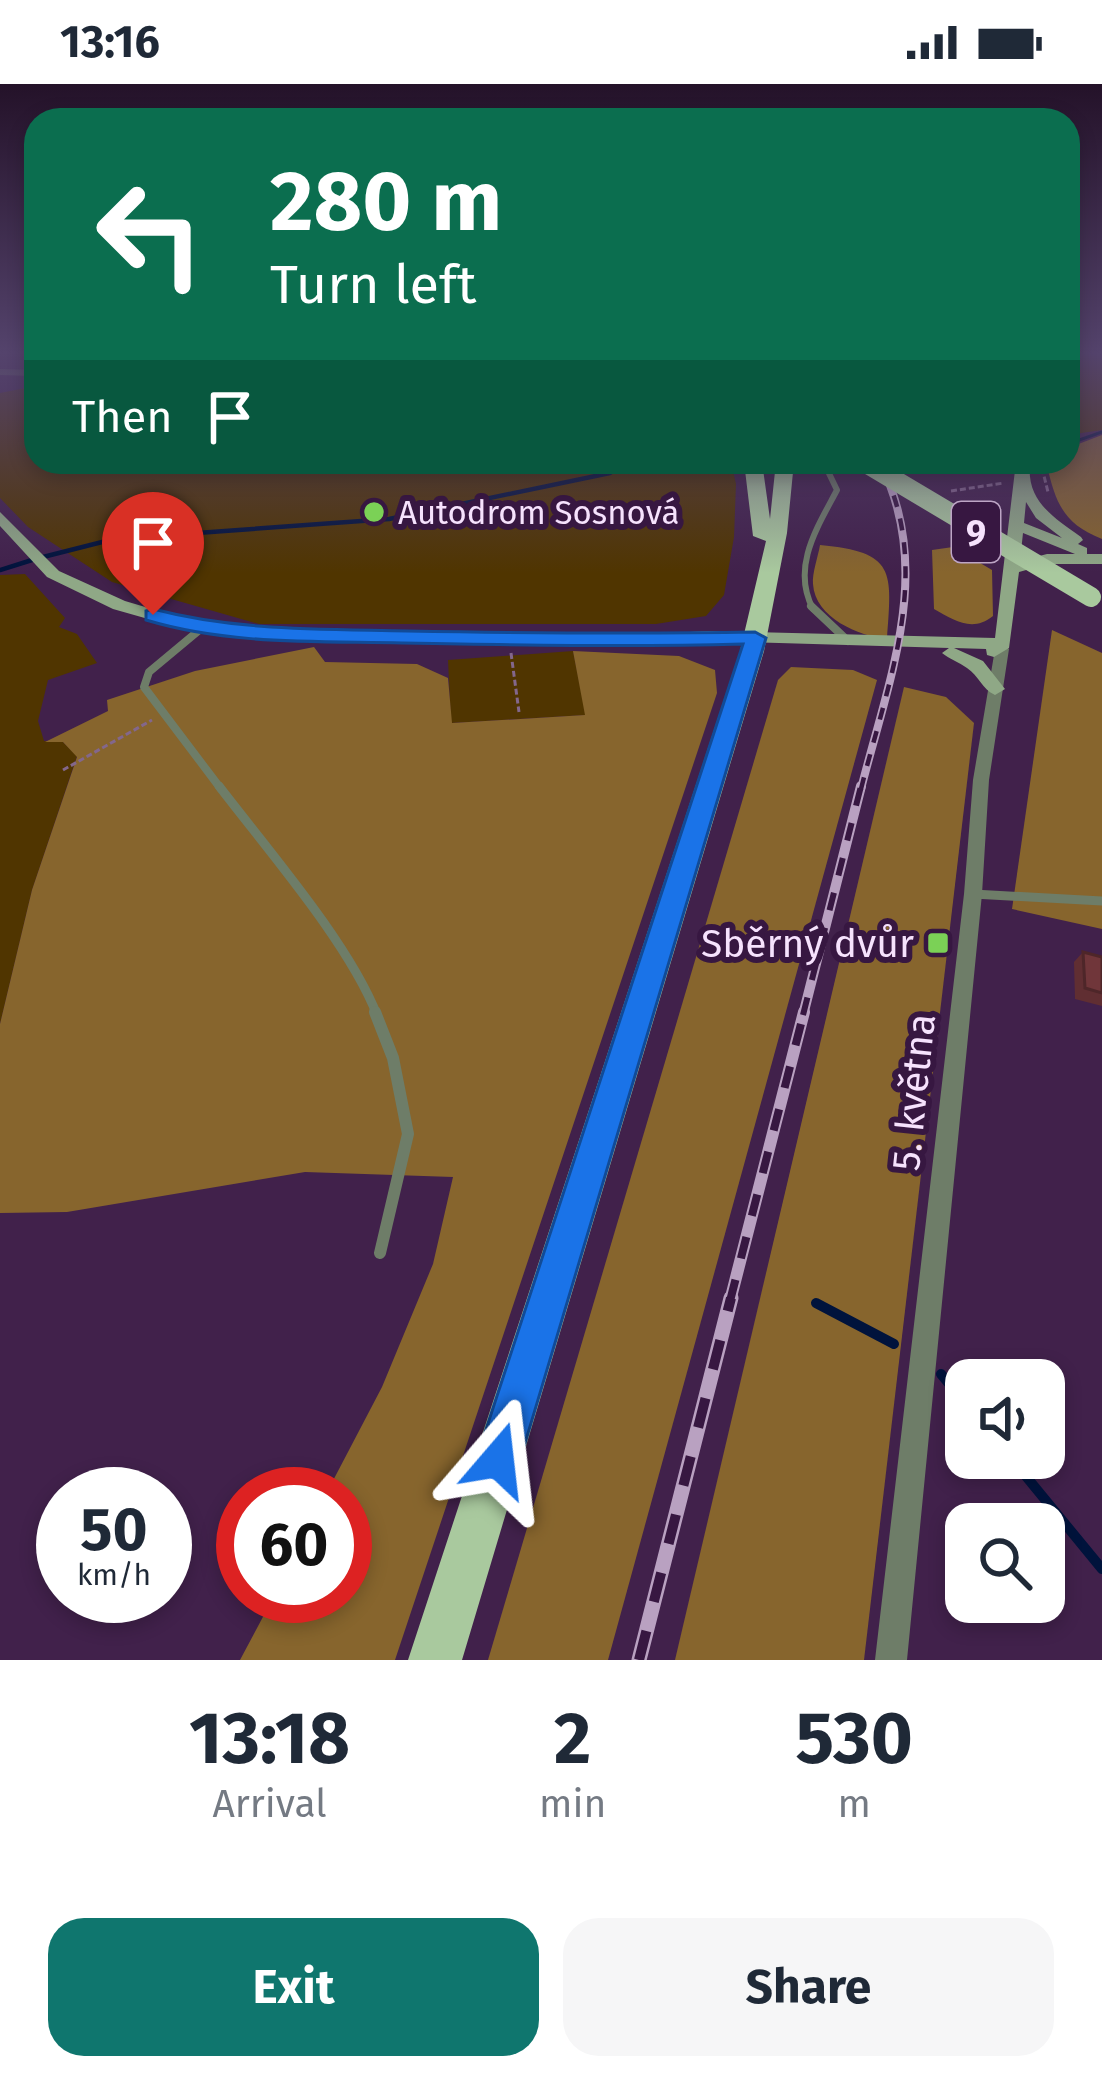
<!DOCTYPE html>
<html lang="en">
<head>
<meta charset="utf-8">
<style>
	body { margin:0; font-family:"Fira Sans",sans-serif; background:#f6f6f7; color:#1f2937; height:100vh; display:flex; flex-direction:column; font-size:45px; white-space:nowrap }
	* { box-sizing:border-box; margin:0 }
	p { font-size:39px; color:#747a83 }
	.icon { flex:none; width:66px; height:66px; fill:none; stroke:currentColor; stroke-width:2; stroke-linecap:round; stroke-linejoin:round }
	.map { position:relative; height:1576px; overflow:hidden }
	.side { display:flex; flex-direction:column; background:#fff; flex:1 }
	.side>* { flex:none }
	.top-card { position:absolute; left:24px; top:24px; width:1056px; height:366px; border-radius:36px; box-shadow:0 6px 18px #0003; background:#0b6e4f; color:#fff; overflow:hidden }
	.buttons { position:absolute; left:945px; top:1275px; display:grid; gap:24px }
	.buttons a { display:grid; place-items:center; width:120px; height:120px; border-radius:24px; background:#fff; box-shadow:0 6px 18px #0003; font-size:60px }
	.speed { position:absolute; left:36px; top:1383px; display:flex; gap:24px; font-size:60px; font-weight:700; text-align:center }
	.speed>* { display:grid; place-content:center; width:156px; height:156px; border-radius:50%; background:#fff; box-shadow:0 6px 18px #0003; line-height:1 }
	.speed small { font-size:30px; font-weight:400 }
	.speed .limit { border:18px solid #d22; background:#fff; color:#111 }
	.pin { position:absolute; display:grid; place-items:center; width:102px; height:102px; color:#fff; margin:-123px -51px; border-radius:50% 50% 50% 0; rotate:-45deg; box-shadow:0 0 12px #0007 }
	.pin .icon { rotate:45deg }
	.me { position:absolute; width:132px; margin:-66px; rotate:17deg; stroke-linejoin:round; filter:drop-shadow(0 0 9px #0008) }
	.turn { display:flex; align-items:center; gap:42px; height:252px; padding:0 48px; font-size:54px }
	.turn .icon { width:156px; height:156px; stroke-width:2.5 }
	.turn b { display:block; font-size:84px; line-height:102px }
	.then { display:flex; align-items:center; height:114px; padding:0 48px; background:#0003; gap:24px; font-size:45px }
	.eta { display:flex; justify-content:space-evenly; align-items:center; height:204px; text-align:center }
	.eta b { font-size:72px; font-weight:700; line-height:84px }
	.primary-button { display:flex; gap:24px; margin-top:auto; padding:24px 48px }
	.primary-button a { flex:1; height:138px; border-radius:36px; background:#0f766e; color:#fff; font-size:48px; font-weight:700; line-height:138px; text-align:center }
	.primary-button a+a { background:#f6f6f7; color:#1f2937 }
	.status { display:flex; justify-content:space-between; align-items:center; height:84px; padding:0 60px; background:#fff; direction:ltr }
	.status svg { height:33px; fill:currentColor }
	.map>svg:first-child { display:block }
	.green { fill:#503500 }
	.forest { fill:#87652d }
	.lines { fill:none; stroke-linecap:round; stroke-linejoin:round }
	.stream-far2 { stroke:#00133c; stroke-width:3 }
	.stream-far1 { stroke:#00133c; stroke-width:4.5 }
	.stream { stroke:#00133c; stroke-width:10 }
	.path { stroke:#83678c; stroke-width:3; stroke-dasharray:6 3; stroke-linecap:butt }
	.lane-far4 { stroke:#6e7d68; stroke-width:4.5 }
	.lane-far3 { stroke:#6e7d68; stroke-width:6 }
	.lane-far2 { stroke:#6e7d68; stroke-width:8 }
	.lane-far1 { stroke:#6e7d68; stroke-width:9 }
	.lane { stroke:#6e7d68; stroke-width:12 }
	.street { fill:#6e7d68; fill-rule:evenodd }
	.secondary { fill:#8fa886; fill-rule:evenodd }
	.primary { fill:#a9c99e; fill-rule:evenodd }
	.rail-far4-casing { stroke:#b9a1c1; stroke-width:6 }
	.rail-far3-casing { stroke:#b9a1c1; stroke-width:8 }
	.rail-far2-casing { stroke:#b9a1c1; stroke-width:10 }
	.rail-far1-casing { stroke:#b9a1c1; stroke-width:12 }
	.rail-casing { stroke:#b9a1c1; stroke-width:15 }
	.rail-far4 { stroke:#371741; stroke-width:3; stroke-dasharray:9; stroke-linecap:butt }
	.rail-far3 { stroke:#371741; stroke-width:4.5; stroke-dasharray:12; stroke-linecap:butt }
	.rail-far2 { stroke:#371741; stroke-width:6; stroke-dasharray:18; stroke-linecap:butt }
	.rail-far1 { stroke:#371741; stroke-width:8; stroke-dasharray:22; stroke-linecap:butt }
	.rail { stroke:#371741; stroke-width:10; stroke-dasharray:30; stroke-linecap:butt }
	.primary-bridge-far1 { stroke:#a9c99e; stroke-width:15 }
	.primary-bridge { stroke:#a9c99e; stroke-width:20 }
	.wall { fill:#602e32 }
	.building { fill:#70363a; stroke:#4e2629; stroke-width:3 }
	.route { fill:#1a73e8; stroke:#114b97; stroke-width:3 }
	.poi-dot { fill:#7bd156; stroke:#371741; stroke-width:4.5 }
	.labels { text-anchor:middle; stroke-width:12; stroke-linejoin:round; paint-order:stroke }
	.far-poi-label { font-size:33px; fill:#f6e2fd; stroke:#371741; text-anchor:start }
	.shield { fill:#371741; stroke:#bda5c5; stroke-width:3 }
	.shield-label { font-size:36px; font-weight:bold; fill:#f6e2fd }
	.poi-label { font-size:39px; fill:#f6e2fd; stroke:#371741; text-anchor:end }
	.street-label { font-size:39px; fill:#f6e2fd; stroke:#371741 }
</style>
</head>
<body>
<div class="status"><b>13:16</b><svg viewBox="0 0 49 12"><path d="M0 12V9h3v3zM5 12V6h3v6zM10 12V3h3v9zM15 12V0h3v12zM26 1h20v11H26zM47 4h2v5h-2z"/></svg></div>
<div class="map">
<svg width="1102" height="1576" viewBox="0 0 1102 1576">
	<rect width="100%" height="100%" fill="#41214b"/>
	<g class="green">
		<polygon points="1068,268 1102,268 1102,346 1068,351"/>
		<polygon points="36,302 36,378 731,378 736,400 734,453 724,511 706,532 656,540 259,540 112,498 28,443 0,414 0,309"/>
		<polygon points="25,490 65,534 59,543 77,550 97,579 48,596 38,637 44,657 63,658 77,672 32,806 0,940 0,491"/>
		<polygon points="573,567 586,631 451,639 448,576"/>
	</g>
	<g class="forest">
		<path d="M1102,351V455C1064,440 1056,420 1047,382L1050,378H1068V364Z"/>
		<path d="M820,461C896,468 892,487 887,555C859,552 815,534 813,500C812,489 818,473 820,461Z"/>
		<path d="M953,463L992,486L993,532C972,549 954,536 934,525L932,466Z"/>
		<polygon points="1052,546 1102,569 1102,845 1012,825"/>
		<polygon points="314,563 325,578 417,580 448,594 452,639 585,631 573,567 679,572 715,586 717,609 395,1576 240,1576 274,1512 345,1512 345,1410 326,1410 382,1303 433,1180 453,1093 305,1088 67,1128 0,1129 0,940 32,806 77,673 63,658 45,658 108,627 107,616 195,587"/>
		<polygon points="791,583 853,586 877,596 608,1576 488,1576 778,596"/>
		<polygon points="904,603 946,613 974,639 864,1576 675,1576"/>
	</g>
	<g class="lines">
		<g class="stream-far2">
			<polyline points="1068,360 1102,348"/>
			<polyline points="618,382 624,378"/>
		</g>
		<g class="stream-far1">
			<polyline points="43,473 114,455 389,435 610,389 622,379"/>
			<polyline points="0,486 32,476"/>
		</g>
		<g class="stream">
			<polyline points="816,1219 894,1260"/>
			<polyline points="941,1290 966,1320"/>
			<polyline points="1011,1374 1102,1485"/>
		</g>
		<g class="path">
			<polyline points="1042,384 1048,408"/>
			<polyline points="951,407 1004,399"/>
			<polyline points="511,569 519,628"/>
			<polyline points="63,686 152,636"/>
		</g>
		<polyline class="lane-far4" points="823,378 825,382"/>
		<path class="lane-far3" d="M813,525C791,483 817,444 837,406L824,379"/>
		<g class="lane-far2">
			<polyline points="811,522 848,557"/>
			<polyline points="203,543 149,588 144,603 221,705"/>
		</g>
		<g class="lane-far1">
			<path d="M219,702C267,765 349,859 377,931"/>
			<polyline points="973,810 1102,817"/>
		</g>
		<polyline class="lane" points="375,928 393,974 408,1050 380,1169"/>
		<g class="street">
			<polygon points="0,285 36,286 36,292 0,291"/>
			<polygon points="1002,561 1009,565 989,696 982,810 907,1576 875,1576 964,810 973,696 995,565"/>
		</g>
		<path class="secondary" d="M1016,378H1030C1026,417 1052,432 1081,453L1083,456L1078,460L1087,464V470H1102V480H1048L1019,488L1009,564L994,573L987,571L986,565L954,564L983,577L1005,605L995,611C982,605 979,592 967,584C959,578 949,575 942,569L949,564L709,557L615,562L262,555L187,546L113,525L47,493L0,442V428L59,487L125,517L189,536L262,545L615,552L709,547L995,554ZM1026,418L1036,434L1062,454L1024,439ZM1023,449L1075,470H1047L1020,477Z"/>
		<polygon class="primary" points="744,378 762,378 770,435 776,378 794,378 787,449 764,567 462,1576 408,1576 740,567 766,457 753,452"/>
		<defs>
			<polyline id="rail-far4" points="879,378 881,382"/>
			<path id="rail-far3" d="M861,705C888,597 935,486 880,379"/>
			<polyline id="rail-far2" points="803,931 861,702"/>
			<polyline id="rail-far1" points="730,1217 804,928"/>
			<polyline id="rail" points="639,1576 731,1214"/>
		</defs>
		<use href="#rail-far4" class="rail-far4-casing"/>
		<use href="#rail-far3" class="rail-far3-casing"/>
		<use href="#rail-far2" class="rail-far2-casing"/>
		<use href="#rail-far1" class="rail-far1-casing"/>
		<use href="#rail" class="rail-casing"/>
		<use href="#rail-far4" class="rail-far4"/>
		<use href="#rail-far3" class="rail-far3"/>
		<use href="#rail-far2" class="rail-far2"/>
		<use href="#rail-far1" class="rail-far1"/>
		<use href="#rail" class="rail"/>
		<polyline class="primary-bridge-far1" points="864,378 872,382"/>
		<polyline class="primary-bridge" points="866,379 1091,513"/>
	</g>
	<polygon class="wall" points="1083,868 1102,873 1102,922 1075,915 1074,878"/>
	<polygon class="building" points="1083,868 1102,873 1102,909 1085,904"/>
	<linearGradient id="sky" x2="0" y2="1"><stop stop-color="#241229"/><stop offset="0.55" stop-color="#54436c"/><stop offset="1" stop-color="#54436c" stop-opacity="0"/></linearGradient>
	<rect width="1102" height="489" fill="url(#sky)"/>
	<path class="route" d="M153,525C237,547 321,545 407,547C524,549 639,550 755,548L766,554L520,1376L513,1391L498,1398L482,1391L476,1376L743,560C629,563 516,561 402,559C316,557 229,561 146,536V527Z"/>
	<g class="poi-dot">
		<circle cx="374" cy="428" r="12"/>
		<rect x="926" y="847" width="24" height="24" rx="6"/>
	</g>
	<g class="labels">
		<g class="far-poi-label">
			<text x="398" y="440">Autodrom Sosnová</text>
		</g>
		<rect class="shield" x="952" y="418" width="48" height="60" rx="9"/>
		<g class="shield-label">
			<text x="976" y="461">9</text>
		</g>
		<g class="poi-label">
			<text x="914" y="873">Sběrný dvůr</text>
		</g>
		<g class="street-label">
			<text transform="translate(913 1008) rotate(-84)" y="14">5. května</text>
		</g>
	</g>
</svg>
<div class="buttons">
<a><svg class="icon" aria-label="sound" viewBox="0 0 24 24"><path d="M4 9h4l5-4v14l-5-4H4zM17 9q2 3 0 6"/></svg></a>
<a><svg class="icon" aria-label="search" viewBox="0 0 24 24"><circle cx="10" cy="10" r="6"/><path d="M15 15l6 6"/></svg></a>
</div>
<div class="speed"><div>50<small>km/h</small></div><div class="limit">60</div></div>
<div class="pin" style="left:153px;top:531px;background:#d93025"><svg class="icon" aria-label="arrive" viewBox="0 0 24 24"><path d="M6 21V4h12l-3 4 3 4H6"/></svg></div>
<svg class="me" style="left:498px;top:1376px" viewBox="-20 -20 40 40"><path d="M0-17L14 15 0 8-14 15z" fill="#1a73e8" stroke="#fff" stroke-width="4"/></svg>
<div class="top-card">
<div class="turn"><svg class="icon" aria-label="left" viewBox="0 0 24 24"><path d="M17 20v-9H6M10 6l-5 5 5 5"/></svg><div><b>280 m</b>Turn left</div></div>
<div class="then">Then<svg class="icon" aria-label="arrive" viewBox="0 0 24 24"><path d="M6 21V4h12l-3 4 3 4H6"/></svg></div>
</div>
</div>
<section class="side">
<div class="eta">
<div><b>13:18</b><p>Arrival</p></div>
<div><b>2</b><p>min</p></div>
<div><b>530</b><p>m</p></div>
</div>
<div class="primary-button"><a>Exit</a><a>Share</a></div>
</section>
</body>
</html>
